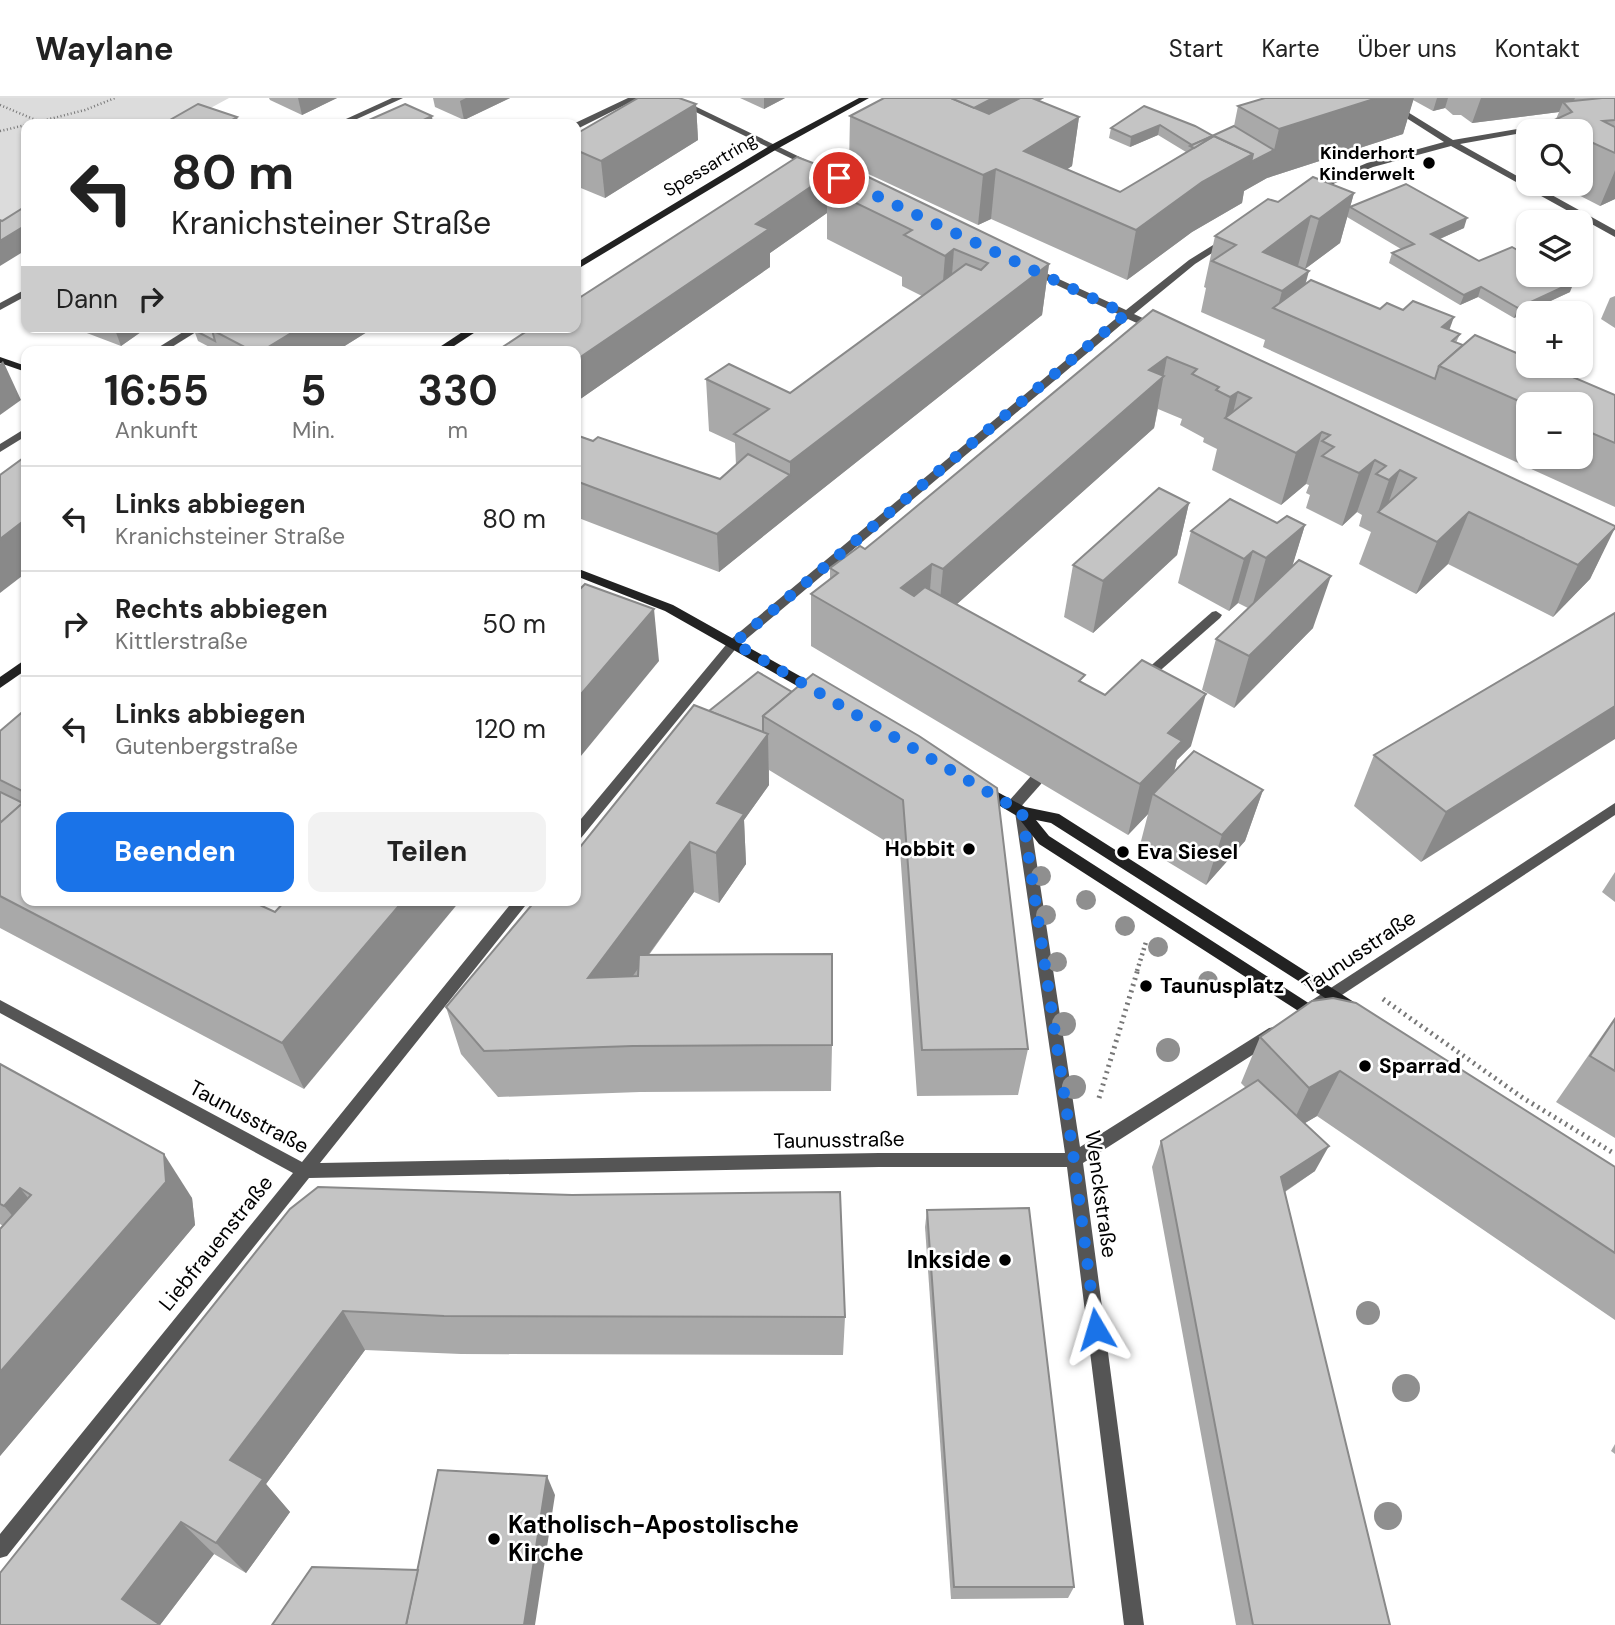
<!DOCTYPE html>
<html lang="de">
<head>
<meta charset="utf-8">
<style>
	body { margin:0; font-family:"DM Sans",sans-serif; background:#f2f2f2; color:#222; height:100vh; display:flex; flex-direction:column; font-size:26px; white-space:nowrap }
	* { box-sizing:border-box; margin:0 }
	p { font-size:23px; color:#767676 }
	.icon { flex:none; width:38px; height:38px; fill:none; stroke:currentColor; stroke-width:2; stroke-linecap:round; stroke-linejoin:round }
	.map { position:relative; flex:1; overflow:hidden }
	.panel { position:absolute; left:21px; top:248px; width:560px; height:560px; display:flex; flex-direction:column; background:#fff; border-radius:14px; box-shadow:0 2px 5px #0004 }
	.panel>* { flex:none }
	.hud { position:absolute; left:21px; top:21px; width:560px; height:214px; border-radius:14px; box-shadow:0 2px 5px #0004; background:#fff; color:#222; overflow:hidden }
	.controls { position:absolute; left:1516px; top:21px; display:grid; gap:14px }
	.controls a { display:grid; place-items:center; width:77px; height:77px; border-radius:14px; background:#fff; box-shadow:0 2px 5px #0004; font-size:35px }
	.pin { position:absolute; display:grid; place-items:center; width:60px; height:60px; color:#fff; margin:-30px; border:4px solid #fff; border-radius:50%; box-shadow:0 2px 7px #0007 }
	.me { position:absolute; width:77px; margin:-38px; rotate:353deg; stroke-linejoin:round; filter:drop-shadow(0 0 5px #0008) }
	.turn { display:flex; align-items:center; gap:24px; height:147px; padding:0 35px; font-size:32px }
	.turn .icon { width:91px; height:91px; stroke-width:2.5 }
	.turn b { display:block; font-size:49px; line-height:60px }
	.then { display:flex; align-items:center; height:66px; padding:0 35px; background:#0003; gap:14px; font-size:26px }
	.eta { display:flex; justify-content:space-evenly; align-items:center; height:119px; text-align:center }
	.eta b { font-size:42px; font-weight:700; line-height:49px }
	.action { display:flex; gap:14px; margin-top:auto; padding:14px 35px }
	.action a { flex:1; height:80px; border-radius:14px; background:#1a73e8; color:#fff; font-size:28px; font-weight:700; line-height:80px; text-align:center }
	.action a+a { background:#f2f2f2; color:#222 }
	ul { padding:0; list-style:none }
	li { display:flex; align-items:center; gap:21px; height:105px; padding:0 35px; border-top:2px solid #e0e0e0 }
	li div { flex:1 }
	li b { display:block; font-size:26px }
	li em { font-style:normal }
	header { display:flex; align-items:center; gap:42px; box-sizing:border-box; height:98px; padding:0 35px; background:#fff; border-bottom:2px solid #e0e0e0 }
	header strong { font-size:33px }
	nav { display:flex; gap:38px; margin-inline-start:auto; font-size:24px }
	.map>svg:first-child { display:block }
	.green { fill:#dcdcdc }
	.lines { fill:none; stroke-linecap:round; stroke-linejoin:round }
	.path-far2 { stroke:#777; stroke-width:2.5; stroke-dasharray:1 2.5; stroke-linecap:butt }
	.path-far1 { stroke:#777; stroke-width:4.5; stroke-dasharray:2 3.5; stroke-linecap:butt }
	.path { stroke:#777; stroke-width:5; stroke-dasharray:2 4.5; stroke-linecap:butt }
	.lane { fill:#555; fill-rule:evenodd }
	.street { fill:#555; fill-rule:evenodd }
	.secondary { fill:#222; fill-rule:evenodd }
	.tree { fill:#8f8f8f }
	.wall { fill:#a9a9a9; fill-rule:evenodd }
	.shaded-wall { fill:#898989 }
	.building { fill:#c4c4c4; stroke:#898989; stroke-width:2 }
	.route { stroke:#1a73e8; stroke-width:12; stroke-dasharray:0 21.6 }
	.poi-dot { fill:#000; stroke:#fff; stroke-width:2.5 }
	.labels { text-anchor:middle; stroke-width:5; stroke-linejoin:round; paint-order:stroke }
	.far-poi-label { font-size:18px; font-weight:bold; fill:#000; stroke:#fff; text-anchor:end }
	.far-street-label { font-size:18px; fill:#000; stroke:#fff }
	.poi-label { font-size:21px; font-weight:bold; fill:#000; stroke:#fff; text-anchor:start }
	.street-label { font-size:21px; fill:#000; stroke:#fff }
	.near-poi-label { font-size:24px; font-weight:bold; fill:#000; stroke:#fff; text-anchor:end }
</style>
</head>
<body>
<header>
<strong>Waylane</strong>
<nav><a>Start</a><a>Karte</a><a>Über uns</a><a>Kontakt</a></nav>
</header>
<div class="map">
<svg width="1615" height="1527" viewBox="0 0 1615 1527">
	<rect width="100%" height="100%" fill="#fff"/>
	<polygon class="green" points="0,0 229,0 181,26 26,26 26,111 0,125"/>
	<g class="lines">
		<g class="path-far2">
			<polyline points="0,7 38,23"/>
			<polyline points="30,26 85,12 115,0"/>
			<polyline points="0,33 26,27"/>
		</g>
		<polyline class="path-far1" points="1137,873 1146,844"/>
		<g class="path">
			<polyline points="1383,901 1523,1000 1615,1056"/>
			<polyline points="1099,1000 1138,871"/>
		</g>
		<g class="lane">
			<polygon points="1216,513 1222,517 1220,520 1146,585 1138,585 1136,582 1138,579 1212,514"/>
			<polygon points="1036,677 1041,678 1043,682 1041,686 1018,712 1008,712 1006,708 1008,704 1031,678"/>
		</g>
		<g class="street">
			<polygon points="392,0 403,0 346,26 335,26"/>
			<polygon points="628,0 639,0 579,30 576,31 576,26 573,26"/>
			<polygon points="667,0 678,0 864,90 856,92"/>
			<polygon points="1375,0 1385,0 1453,42 1569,22 1569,26 1566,27 1460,46 1528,84 1528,86 1532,86 1615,132 1615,139 1451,48 1373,69 1312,95 1306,95 1306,91 1367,65 1444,44"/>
			<polygon points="1226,139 1234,141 1195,166 1134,216 1160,228 1160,232 1152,232 1128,221 738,548 581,740 576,741 576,727 730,542 1120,217 1029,174 1029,170 1035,170 1126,212 1189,162"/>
			<polygon points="26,191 26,198 0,212 0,205"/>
			<polygon points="191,229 204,229 164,254 151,254"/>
			<polygon points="26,330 26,338 0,354 0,346"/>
			<polygon points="1615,705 1615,717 1313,916 1308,918 1303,916 1300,912 1303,908"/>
			<polygon points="1022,709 1029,714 1080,1049 1269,930 1274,929 1279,930 1282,935 1279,940 1083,1065 1144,1527 1124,1527 1067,1069 879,1069 309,1080 7,1458 0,1460 0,1436 293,1075 0,915 0,902 302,1064 513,803 529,803 320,1065 879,1055 1065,1055 1015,714"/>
		</g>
		<g class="secondary">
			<polygon points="859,0 869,0 777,51 576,172 576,165 771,47"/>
			<polygon points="470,229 483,229 445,254 432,254"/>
			<polygon points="0,259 26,268 26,274 0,265"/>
			<polygon points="576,470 673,507 823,591 824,594 823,597 813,597 665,513 576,478"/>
			<polygon points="26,561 26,572 0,590 0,579"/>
			<polygon points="983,686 1025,709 1059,716 1357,906 1360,910 1357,914 1352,916 1347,914 1051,725 1036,722 1049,738 1324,915 1327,919 1324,923 1319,925 1314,923 1039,746 1017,718 978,695 976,691 978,687"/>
		</g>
	</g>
	<g class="tree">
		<circle cx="1041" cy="778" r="10"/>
		<circle cx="1086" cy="802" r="10"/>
		<circle cx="1046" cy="817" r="10"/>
		<circle cx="1125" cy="828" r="10"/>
		<circle cx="1158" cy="849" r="10"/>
		<circle cx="1057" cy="864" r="10"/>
		<circle cx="1208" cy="883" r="10"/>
		<circle cx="1064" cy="926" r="12"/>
		<circle cx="1168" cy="952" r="12"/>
		<circle cx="1074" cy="989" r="12"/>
		<circle cx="1368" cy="1215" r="12"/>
		<circle cx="1406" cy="1290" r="14"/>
		<circle cx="1388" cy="1418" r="14"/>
	</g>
	<g class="wall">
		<polygon points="269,0 337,0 302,17 270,2"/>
		<polygon points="433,0 510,0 464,22 435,9"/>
		<polygon points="740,0 785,0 764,11"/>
		<polygon points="884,0 1044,0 1039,3 1079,19 1072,68 1067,71 1120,94 1186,54 1158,37 1130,49 1109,40 1111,30 1144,8 1213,38 1234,28 1238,8 1265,0 1615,0 1615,101 1600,108 1557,86 1580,86 1580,33 1547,33 1550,24 1556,21 1559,14 1472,25 1461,17 1453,17 1445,10 1433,13 1413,2 1403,36 1267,80 1244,93 1242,105 1192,134 1127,182 991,121 978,127 849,67 850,18"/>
		<polygon points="696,6 698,42 605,100 576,88 576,36"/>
		<polygon points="834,73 834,87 1049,166 1042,217 791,416 719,474 576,419 576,337 720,381 736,367 735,345 709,333 706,281 790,295 922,198 902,188 902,179 827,141 827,115 770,155 770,169 576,304"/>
		<path d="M1354,95L1350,109L1464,130L1440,141L1479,163L1570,194L1514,220L1478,199L1460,207L1389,165L1392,155L1401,151L1347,119L1340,145L1305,171V186L1380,211L1450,232L1460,236L1456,245L1463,247L1615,297V409L1263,249L1265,242L1201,214L1206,190L1204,189L1215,138L1278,104ZM1528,306H1580V359H1528Z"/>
		<polygon points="1615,198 1615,230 1601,221 1610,200"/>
		<polygon points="1153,212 1615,428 1590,481 1553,519 1448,466 1416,496 1359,466 1371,434 1359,428 1362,417 1357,414 1342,428 1306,410 1310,397 1306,395 1309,387 1306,386 1281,407 1212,372 1217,351 1203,344 1204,340 1180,327 1182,321 1158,311 1154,330 957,506 1084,585 1191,648 1177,662 1174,674 1263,692 1245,743 1206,787 1140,747 1148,716 1128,737 811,548 811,496 830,481 830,470 865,451 881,438"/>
		<polygon points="71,229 148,229 121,248"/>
		<polygon points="200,229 375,229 335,254 219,254 198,243 194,232"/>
		<polygon points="1189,405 1177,457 1093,535 1064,519 1073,467"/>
		<polygon points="1277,425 1305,427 1292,468 1313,530 1234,610 1202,592 1216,541 1248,510 1238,505 1229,513 1178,485 1191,433"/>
		<polygon points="1615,515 1421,764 1354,708 1374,657"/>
		<polygon points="792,594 919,638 1028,951 1018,997 917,998 900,752 769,672 769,687 744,722 746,766 719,805 694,794 649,857 832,947 831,993 640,994 498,999 461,956 446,909 709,613"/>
		<polygon points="26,611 26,803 251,803 304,991 0,830 0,633"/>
		<polygon points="1615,774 1615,804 1602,794"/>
		<polygon points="1615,919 1615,1040 1556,1004"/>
		<polygon points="1260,939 1615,1069 1615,1222 1317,1018 1305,1025 1315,1073 1285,1094 1390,1527 1236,1527 1152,1069 1161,1043 1246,990 1241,985"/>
		<polygon points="0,966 192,1100 195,1127 0,1358 0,1131 3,1128 0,1126"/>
		<polygon points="290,1111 845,1219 843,1257 461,1256 365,1252 266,1386 290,1414 246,1475 214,1456 160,1527 0,1527"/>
		<polygon points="927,1112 1074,1489 1068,1500 951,1501 925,1129"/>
		<polygon points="1615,1346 1615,1356 1611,1353"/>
	</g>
	<g class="shaded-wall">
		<polygon points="298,0 337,0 302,17"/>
		<polygon points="466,0 510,0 464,22 460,3"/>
		<polygon points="764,0 785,0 764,11"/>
		<polygon points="993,0 1044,0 949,50 951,21"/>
		<polygon points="1377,0 1414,0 1403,36 1267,80 1244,93 1242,105 1192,134 1127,182 1136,132 1202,84 1253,56 1274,52 1279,31"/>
		<polygon points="1437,0 1448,0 1445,10 1433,13"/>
		<polygon points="1481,0 1575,0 1570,12 1563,4 1559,14 1472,25"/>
		<polygon points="696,6 698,42 605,100 601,63"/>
		<polygon points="432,18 433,26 415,26"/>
		<polygon points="237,19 239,26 225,26"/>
		<polygon points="1079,19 1072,68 1039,90 1024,53"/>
		<polygon points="1160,27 1158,37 1130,49 1131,39"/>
		<polygon points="996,71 991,121 978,127 983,77"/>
		<polygon points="1615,72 1615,101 1600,108 1614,75"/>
		<polygon points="834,73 834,95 827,91 827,115 770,155 770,169 576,304 576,262 756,126"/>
		<polygon points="1354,95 1340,145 1305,171 1319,121"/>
		<polygon points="1311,118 1298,168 1263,154"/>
		<polygon points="1467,120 1464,130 1428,146 1431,136"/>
		<polygon points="26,127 26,152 0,168 0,143"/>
		<polygon points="954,151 950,202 941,208 945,158"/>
		<polygon points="1049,166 1042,217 791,416 719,474 717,436 790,377 790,364"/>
		<polygon points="1309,173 1296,221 1277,212 1282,193"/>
		<polygon points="1574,184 1570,194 1514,220 1518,210"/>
		<polygon points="1481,189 1478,199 1460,207 1464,197"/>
		<polygon points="1454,219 1440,258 1442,229"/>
		<polygon points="114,229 148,229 121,248"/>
		<polygon points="301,229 375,229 335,254 260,254"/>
		<polygon points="1167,259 1154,330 938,523 943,471 1149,272"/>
		<polygon points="3,263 21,302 0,317 0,266"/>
		<polygon points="1238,294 1231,323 1225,320 1230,299"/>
		<polygon points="1322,334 1306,386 1281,407 1296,355"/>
		<polygon points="1375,362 1357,414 1342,428 1359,375"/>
		<polygon points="1400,372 1384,417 1378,414 1389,382"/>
		<polygon points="1189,405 1177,457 1093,535 1103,483"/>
		<polygon points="1469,414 1448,466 1416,496 1437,444"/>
		<polygon points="26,421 26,475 0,495 0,441"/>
		<polygon points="1305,427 1289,479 1251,512 1266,460"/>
		<polygon points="1615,430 1590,481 1553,519 1578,467"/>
		<polygon points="1253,453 1238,505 1229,513 1244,461"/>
		<polygon points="932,466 928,518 901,490"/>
		<polygon points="1331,478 1313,530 1234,610 1249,558"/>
		<polygon points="654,511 659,563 576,664 576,602"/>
		<polygon points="1206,596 1191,648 1177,662 1169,694 1153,696 1148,716 1128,737 1140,686 1168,635"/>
		<polygon points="1615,608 1615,641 1421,764 1446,714"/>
		<polygon points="768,636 769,687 744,722 746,766 719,805 716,755 717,705"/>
		<polygon points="1263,692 1245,743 1206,787 1222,737"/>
		<polygon points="690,744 694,794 597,927 588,880"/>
		<polygon points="403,803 460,803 304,991 282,945"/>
		<polygon points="1340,973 1317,1018 1288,1035 1309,990"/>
		<polygon points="1329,1048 1315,1073 1269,1104 1281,1079"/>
		<polygon points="164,1056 192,1100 195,1127 0,1358 0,1274"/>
		<polygon points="20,1090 55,1133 40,1150 4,1108"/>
		<polygon points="343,1213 365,1252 266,1386 290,1414 246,1475 216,1445 230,1362"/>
		<polygon points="547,1378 555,1397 535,1527 524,1527"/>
		<polygon points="181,1424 214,1456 160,1527 155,1527 122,1501"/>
	</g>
	<g class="building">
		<polygon points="638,0 679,0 696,6 601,63 576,52 576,36"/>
		<polygon points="884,0 951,0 989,16 1020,0 1032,0 1079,19 1024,53 1120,94 1214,38 1253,56 1202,84 1136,132 996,71 983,77 850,18"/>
		<polygon points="951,0 993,0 974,10"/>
		<polygon points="1265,0 1377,0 1279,31 1238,8"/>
		<polygon points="1602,0 1615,0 1615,22 1603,23 1615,29 1615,55 1580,39 1580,33 1569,33 1550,24 1572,14 1563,4"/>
		<polygon points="198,6 237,19 225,26 163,26"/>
		<polygon points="405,6 432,18 415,26 360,26"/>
		<polygon points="1144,8 1195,28 1213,38 1192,47 1160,27 1131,39 1111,30"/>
		<polygon points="1234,28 1274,52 1251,64 1253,56 1214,38 1194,50 1190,48"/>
		<polygon points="797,59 834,73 756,126 769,131 576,262 576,254 495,254 533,229 576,229 576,202"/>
		<polygon points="858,74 1049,166 790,364 734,336 769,311 706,281 729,266 790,295 966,166 981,172 988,165 954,151 945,158 904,137 912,132 827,91"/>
		<polygon points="1313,79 1354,95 1319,121 1311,118 1263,154 1309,173 1282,193 1212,163 1236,147 1215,138 1268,101 1278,104"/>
		<polygon points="1406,86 1467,120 1431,136 1479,163 1512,149 1528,158 1528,177 1562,177 1574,184 1518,210 1481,189 1464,197 1392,155 1414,146 1350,109"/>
		<polygon points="26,108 26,127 0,143 0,122 2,123"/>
		<polygon points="1311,182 1380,211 1387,205 1403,212 1413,203 1454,219 1442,229 1460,236 1452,243 1463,247 1439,268 1435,281 1273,210"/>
		<polygon points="1153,212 1615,428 1615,430 1578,467 1469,414 1437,444 1378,414 1416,380 1400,372 1389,382 1376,376 1386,368 1375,362 1359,375 1322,358 1334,349 1322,343 1330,337 1322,334 1296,355 1225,320 1251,300 1238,294 1230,299 1216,292 1219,289 1192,276 1197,271 1167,259 1149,272 1164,278 983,436 943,471 932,466 901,490 914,498 925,489 1085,577 1079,583 1105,597 1142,562 1206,596 1168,635 1182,643 1140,686 811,496 838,475 830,470 860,448 865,451 881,438"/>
		<polygon points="200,229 217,229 212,232 215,243 194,232"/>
		<polygon points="217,229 301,229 260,254 254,254 212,232"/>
		<polygon points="1475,237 1528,260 1528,268 1547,268 1615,297 1615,345 1580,330 1580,306 1528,307 1439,268"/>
		<polygon points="576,337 593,343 598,339 720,381 748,356 790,377 717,436 576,383"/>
		<polygon points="26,358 26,421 0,441 0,377"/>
		<polygon points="1159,390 1189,405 1103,483 1073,467"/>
		<polygon points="1230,401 1277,425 1287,418 1305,427 1266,460 1253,453 1244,461 1191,433"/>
		<polygon points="1299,462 1331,478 1249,558 1216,541"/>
		<polygon points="585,486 654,511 576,602 576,495"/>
		<polygon points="1615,515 1615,608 1446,714 1374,657"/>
		<polygon points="758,574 792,594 763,618 763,635 709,613"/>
		<polygon points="813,576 919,638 997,690 1028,951 922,952 903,702 763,618"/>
		<polygon points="694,607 768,636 717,705 744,716 716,755 690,744 588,880 638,878 639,857 832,856 832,947 633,948 484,953 446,909 535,803 576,803 576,754"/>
		<polygon points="26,611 26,695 0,682 0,633"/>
		<polygon points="1194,653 1263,692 1222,737 1153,696"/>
		<polygon points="0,694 23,705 0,725"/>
		<polygon points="26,702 26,803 251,803 275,814 285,803 403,803 282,945 0,798 0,725"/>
		<polygon points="1333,900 1356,905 1615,1069 1615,1155 1340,973 1309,990 1260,939 1312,903"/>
		<polygon points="1615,921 1615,973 1590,958"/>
		<polygon points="0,966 164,1056 166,1084 0,1274 0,1131 31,1097 20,1090 4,1108 0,1106"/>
		<polygon points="1258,982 1329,1048 1281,1079 1390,1527 1253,1527 1161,1043"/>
		<polygon points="318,1089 572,1097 840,1094 845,1219 444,1218 343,1213 230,1362 263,1381 216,1445 181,1424 122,1501 159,1526 158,1527 0,1527 0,1475 290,1111"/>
		<polygon points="1029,1110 1074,1489 954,1489 927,1112"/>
		<polygon points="438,1372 547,1378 524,1527 406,1527"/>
		<polygon points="312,1469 418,1472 406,1527 272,1527"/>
	</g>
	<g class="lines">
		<polyline class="route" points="839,80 1126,216 734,545 1022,714 1074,1062 1096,1231"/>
	</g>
	<g class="poi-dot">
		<circle cx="1429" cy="65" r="7"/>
		<circle cx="969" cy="751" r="7"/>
		<circle cx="1123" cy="754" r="7"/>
		<circle cx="1146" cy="888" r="7"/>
		<circle cx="1365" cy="968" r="7"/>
		<circle cx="1005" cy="1162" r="7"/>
		<circle cx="494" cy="1441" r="7"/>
	</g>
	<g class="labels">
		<g class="far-poi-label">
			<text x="1415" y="61">Kinderhort<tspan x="1415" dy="21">Kinderwelt</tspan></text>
		</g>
		<g class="far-street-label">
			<text transform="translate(710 67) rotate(-31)" y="6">Spessartring</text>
		</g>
		<g class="poi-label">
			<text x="955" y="758" text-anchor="end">Hobbit</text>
			<text x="1137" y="761">Eva Siesel</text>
			<text x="1160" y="895">Taunusplatz</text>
			<text x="1379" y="975">Sparrad</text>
		</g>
		<g class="street-label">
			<text transform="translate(1359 854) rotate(-34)" y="7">Taunusstraße</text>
			<text transform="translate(249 1019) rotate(28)" y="7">Taunusstraße</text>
			<text transform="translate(839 1042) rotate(-1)" y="7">Taunusstraße</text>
			<text transform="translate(1101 1096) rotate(82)" y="7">Wenckstraße</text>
			<text transform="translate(216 1145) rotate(-51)" y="7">Liebfrauenstraße</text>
		</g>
		<g class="near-poi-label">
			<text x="991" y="1170">Inkside</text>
			<text x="508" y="1435" text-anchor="start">Katholisch-Apostolische<tspan x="508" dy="28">Kirche</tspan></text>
		</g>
	</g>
</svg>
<div class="controls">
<a><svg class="icon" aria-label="search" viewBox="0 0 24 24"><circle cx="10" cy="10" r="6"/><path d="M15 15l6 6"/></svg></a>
<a><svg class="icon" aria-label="layers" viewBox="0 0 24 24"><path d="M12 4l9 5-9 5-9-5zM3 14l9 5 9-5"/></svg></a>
<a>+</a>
<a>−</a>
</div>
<div class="pin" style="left:839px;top:80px;background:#d93025"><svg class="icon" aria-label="arrive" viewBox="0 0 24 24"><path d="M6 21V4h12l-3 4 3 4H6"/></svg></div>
<svg class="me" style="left:1096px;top:1231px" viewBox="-20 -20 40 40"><path d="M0-17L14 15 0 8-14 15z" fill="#1a73e8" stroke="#fff" stroke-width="4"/></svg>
<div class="hud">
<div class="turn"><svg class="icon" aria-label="left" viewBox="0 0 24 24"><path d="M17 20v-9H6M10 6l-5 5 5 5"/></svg><div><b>80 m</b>Kranichsteiner Straße</div></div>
<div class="then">Dann<svg class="icon" aria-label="right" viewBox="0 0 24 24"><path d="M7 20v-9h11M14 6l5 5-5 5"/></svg></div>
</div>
<section class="panel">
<div class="eta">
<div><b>16:55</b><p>Ankunft</p></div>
<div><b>5</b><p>Min.</p></div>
<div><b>330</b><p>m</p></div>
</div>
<ul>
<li><svg class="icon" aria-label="left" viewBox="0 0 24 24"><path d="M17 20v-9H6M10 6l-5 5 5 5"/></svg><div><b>Links abbiegen</b><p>Kranichsteiner Straße</p></div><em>80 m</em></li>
<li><svg class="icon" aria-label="right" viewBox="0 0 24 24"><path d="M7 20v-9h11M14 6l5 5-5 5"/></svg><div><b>Rechts abbiegen</b><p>Kittlerstraße</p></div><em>50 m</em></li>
<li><svg class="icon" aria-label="left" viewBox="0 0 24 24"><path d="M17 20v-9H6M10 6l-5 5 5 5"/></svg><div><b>Links abbiegen</b><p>Gutenbergstraße</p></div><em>120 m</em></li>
</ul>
<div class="action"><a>Beenden</a><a>Teilen</a></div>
</section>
</div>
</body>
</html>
